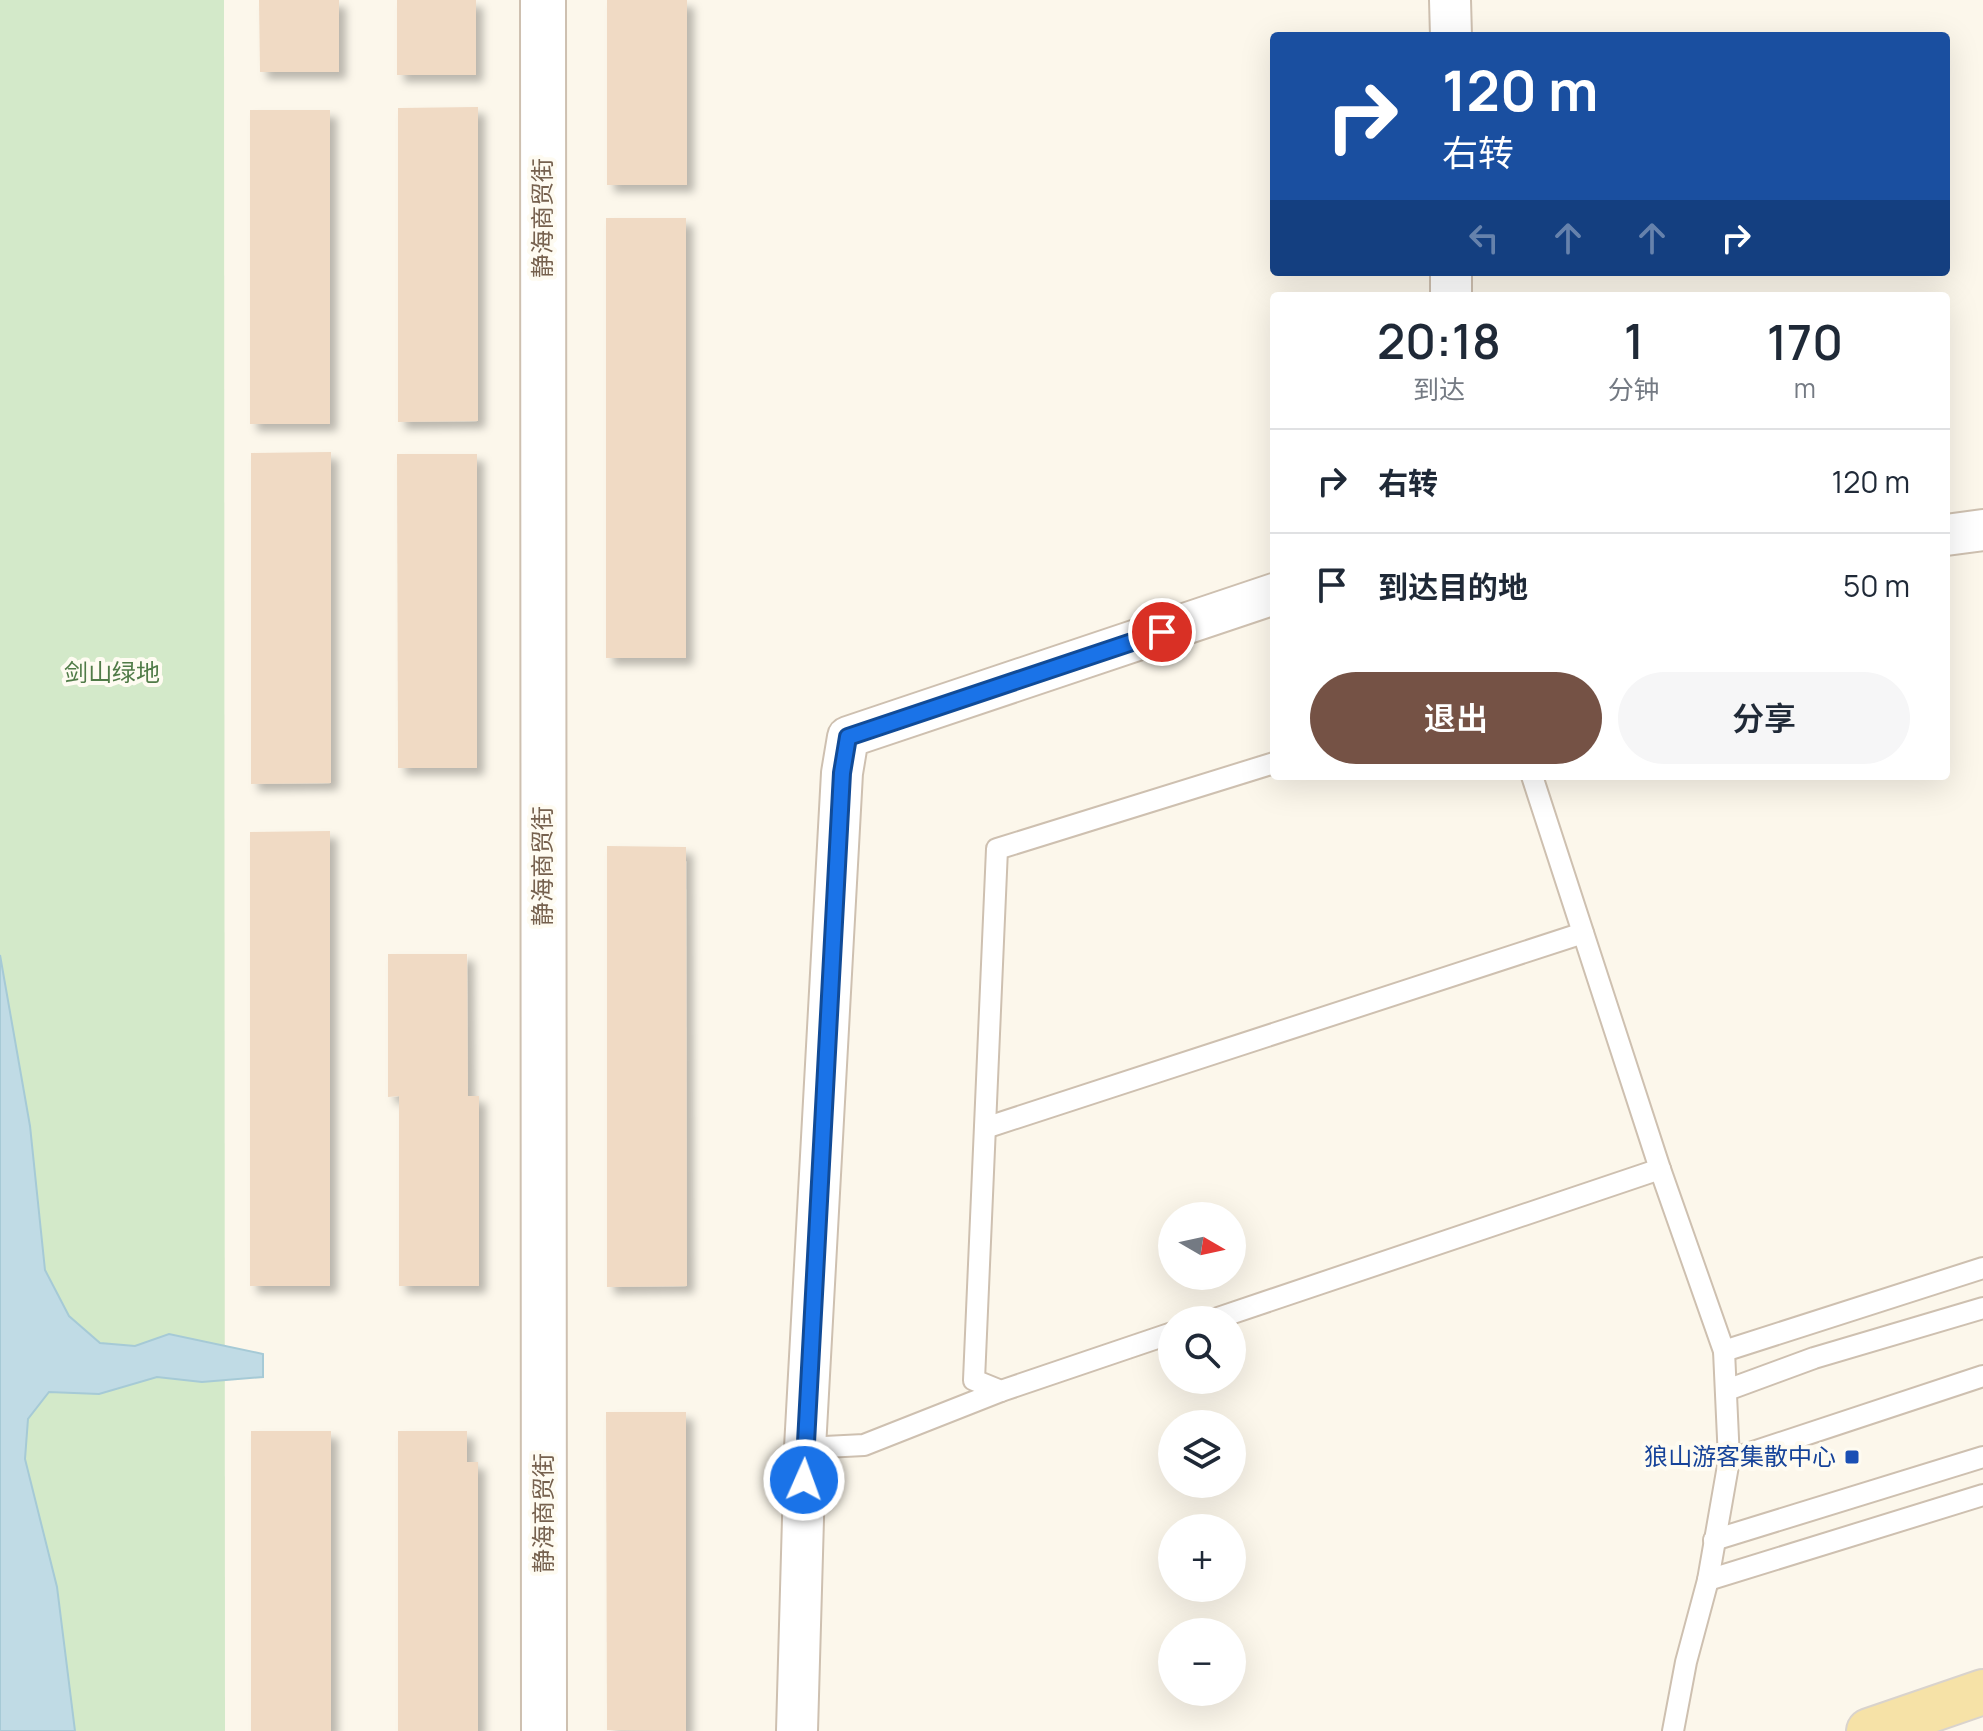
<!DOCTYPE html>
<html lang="zh">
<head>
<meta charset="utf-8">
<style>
	body { margin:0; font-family:Manrope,"Noto Sans SC",sans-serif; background:#f6f6f7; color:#1f2937; height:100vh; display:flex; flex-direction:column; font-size:30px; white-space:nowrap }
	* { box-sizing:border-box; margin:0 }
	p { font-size:26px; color:#747a83 }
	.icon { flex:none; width:44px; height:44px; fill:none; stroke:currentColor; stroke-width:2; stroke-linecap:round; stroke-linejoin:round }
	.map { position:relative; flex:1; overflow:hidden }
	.drawer { position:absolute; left:1270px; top:292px; width:680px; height:488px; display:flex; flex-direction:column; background:#fff; border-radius:8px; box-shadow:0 8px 32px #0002 }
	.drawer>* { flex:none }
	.hud { position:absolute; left:1270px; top:32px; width:680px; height:244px; border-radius:8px; box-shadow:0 8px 32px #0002; background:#1a4fa0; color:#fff; overflow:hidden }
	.needle { width:52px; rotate:99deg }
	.fabs { position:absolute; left:1158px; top:1202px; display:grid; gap:16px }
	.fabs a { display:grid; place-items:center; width:88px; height:88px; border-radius:50%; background:#fff; box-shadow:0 8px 32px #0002; font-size:40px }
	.pin { position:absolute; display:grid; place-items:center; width:68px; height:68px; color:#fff; margin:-34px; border:4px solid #fff; border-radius:50%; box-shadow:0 2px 8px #0007 }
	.me { position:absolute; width:88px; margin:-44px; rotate:2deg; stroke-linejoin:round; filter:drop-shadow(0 0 6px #0008) }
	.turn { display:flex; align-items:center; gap:28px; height:168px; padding:0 40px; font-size:36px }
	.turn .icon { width:104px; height:104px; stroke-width:2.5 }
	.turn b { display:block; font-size:56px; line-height:68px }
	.lanes { display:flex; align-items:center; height:76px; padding:0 40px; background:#0003; justify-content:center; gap:40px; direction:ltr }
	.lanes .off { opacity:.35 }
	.eta { display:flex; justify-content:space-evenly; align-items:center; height:136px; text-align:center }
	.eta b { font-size:48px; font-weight:600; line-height:56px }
	.action { display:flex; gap:16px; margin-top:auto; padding:16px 40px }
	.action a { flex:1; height:92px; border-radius:48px; background:#755245; color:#fff; font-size:32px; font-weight:600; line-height:92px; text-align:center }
	.action a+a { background:#f6f6f7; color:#1f2937 }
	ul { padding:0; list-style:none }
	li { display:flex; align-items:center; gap:24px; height:104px; padding:0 40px; border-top:2px solid #e0e1e3 }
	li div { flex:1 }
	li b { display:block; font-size:30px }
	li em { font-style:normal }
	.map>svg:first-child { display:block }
	.green { fill:#d3e9c9 }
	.water { fill:#c0dbe5; stroke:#a6cad6; stroke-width:2 }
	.building { fill:#f0dac4; filter:url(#shadow) }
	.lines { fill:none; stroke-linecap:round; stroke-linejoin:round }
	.service-casing { stroke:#cec0b0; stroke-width:24 }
	.minor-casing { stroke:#cec0b0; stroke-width:44 }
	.tertiary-casing { stroke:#cec0b0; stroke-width:48 }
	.primary-casing { stroke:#d9d3cd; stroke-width:48 }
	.service { stroke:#fff; stroke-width:20 }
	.minor { stroke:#fff; stroke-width:40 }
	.tertiary { stroke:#fff; stroke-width:44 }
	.primary { stroke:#f6e2a7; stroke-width:44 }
	.route-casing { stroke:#114b97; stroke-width:20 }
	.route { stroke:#1a73e8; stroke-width:14 }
	.transit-dot { fill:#1a4fb4; stroke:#fefbf1; stroke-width:3 }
	.labels { text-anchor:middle; stroke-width:8; stroke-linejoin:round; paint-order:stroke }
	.street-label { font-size:24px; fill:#76614e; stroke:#fefbf1 }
	.park-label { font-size:24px; fill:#507b47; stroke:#fefbf1 }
	.transit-label { font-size:24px; fill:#164399; stroke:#fefbf1; text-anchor:end }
</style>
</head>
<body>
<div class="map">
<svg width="1983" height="1731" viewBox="0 0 1983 1731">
	<defs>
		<filter id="shadow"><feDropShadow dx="7" dy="7" stdDeviation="4" flood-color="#0004"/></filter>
	</defs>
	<rect width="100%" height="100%" fill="#fcf7eb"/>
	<polygon class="green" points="0,0 224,0 225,1731 0,1731"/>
	<polygon class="water" points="0,955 30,1126 45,1270 69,1316 100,1343 135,1346 169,1334 263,1354 263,1377 202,1382 157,1377 99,1394 49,1392 28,1419 25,1459 57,1587 75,1731 0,1731"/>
	<g class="building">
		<polygon points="259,0 339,0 339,72 260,72"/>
		<rect x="397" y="0" width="79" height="75"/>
		<rect x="607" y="0" width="80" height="185"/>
		<polygon points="478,107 478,421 398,422 398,108"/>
		<rect x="250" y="110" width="80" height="314"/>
		<rect x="606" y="218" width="80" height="440"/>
		<polygon points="331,452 331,783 251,784 251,453"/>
		<polygon points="397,454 477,454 477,768 398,768"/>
		<polygon points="330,831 330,1286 250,1286 250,832"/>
		<polygon points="607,846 686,847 687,1286 607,1287"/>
		<polygon points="388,954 467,954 468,1096 479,1096 479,1286 399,1286 399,1096 388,1097"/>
		<polygon points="606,1412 686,1412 686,1731 607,1730"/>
		<rect x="251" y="1431" width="80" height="300"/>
		<polygon points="398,1431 467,1431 467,1462 478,1462 478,1731 398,1731"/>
	</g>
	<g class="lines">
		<defs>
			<g id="service">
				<polyline points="1532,776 1660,1169 1724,1351 1729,1460 1708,1580 1686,1662 1673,1731"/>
				<polyline points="985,1128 1583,933"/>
				<polyline points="1212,1320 1660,1169"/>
				<polyline points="1172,1333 1001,1391 974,1380 997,849 1274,763"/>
				<polyline points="1724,1351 1983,1268"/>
				<polyline points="1727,1390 1814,1358 1983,1308"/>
				<polyline points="805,1448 864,1445 1001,1391"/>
				<polyline points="1729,1460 1983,1376"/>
				<polyline points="1714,1540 1983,1457"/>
				<polyline points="1708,1580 1983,1495"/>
			</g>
			<g id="minor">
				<polyline points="1450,0 1451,36"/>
				<polyline points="1451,272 1451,296"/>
				<polyline points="1946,535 1983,530"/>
				<polyline points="797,1731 805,1448 842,773 848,737 1274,594"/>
			</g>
			<polyline id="tertiary" points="543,0 544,1731"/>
			<polyline id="primary" points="1869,1731 1983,1692"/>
		</defs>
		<use href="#service" class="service-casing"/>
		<use href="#minor" class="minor-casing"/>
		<use href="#tertiary" class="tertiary-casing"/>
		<use href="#primary" class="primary-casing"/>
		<use href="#service" class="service"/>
		<use href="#minor" class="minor"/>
		<use href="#tertiary" class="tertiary"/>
		<use href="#primary" class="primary"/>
	</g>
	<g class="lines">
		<defs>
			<polyline id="route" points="804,1480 842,773 848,737 1162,632"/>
		</defs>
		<use href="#route" class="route-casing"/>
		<use href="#route" class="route"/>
	</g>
	<rect class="transit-dot" x="1844" y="1449" width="16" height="16" rx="4"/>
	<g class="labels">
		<g class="street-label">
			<text transform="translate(543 218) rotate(-90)" y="8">静海商贸街</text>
			<text transform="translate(543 866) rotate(-90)" y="8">静海商贸街</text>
			<text transform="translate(544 1513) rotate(-90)" y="8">静海商贸街</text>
		</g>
		<g class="park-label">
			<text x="112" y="681">剑山绿地</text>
		</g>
		<g class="transit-label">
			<text x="1836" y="1465">狼山游客集散中心</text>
		</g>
	</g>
</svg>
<div class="fabs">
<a><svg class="needle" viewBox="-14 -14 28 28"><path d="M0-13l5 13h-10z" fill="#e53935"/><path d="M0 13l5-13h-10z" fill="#747a83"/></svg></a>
<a><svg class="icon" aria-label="search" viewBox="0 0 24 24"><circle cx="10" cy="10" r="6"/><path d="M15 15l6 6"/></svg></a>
<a><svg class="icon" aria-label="layers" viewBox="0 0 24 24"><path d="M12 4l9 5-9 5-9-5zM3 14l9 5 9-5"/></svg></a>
<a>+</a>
<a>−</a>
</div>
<div class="pin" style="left:1162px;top:632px;background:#d93025"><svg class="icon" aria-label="arrive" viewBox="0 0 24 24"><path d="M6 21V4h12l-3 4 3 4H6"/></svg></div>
<svg class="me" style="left:804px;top:1480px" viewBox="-20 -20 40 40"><circle r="17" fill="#1a73e8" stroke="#fff" stroke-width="3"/><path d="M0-11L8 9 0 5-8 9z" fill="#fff"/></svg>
<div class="hud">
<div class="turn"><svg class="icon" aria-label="right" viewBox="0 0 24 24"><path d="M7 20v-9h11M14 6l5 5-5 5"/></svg><div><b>120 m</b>右转</div></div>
<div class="lanes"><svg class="icon off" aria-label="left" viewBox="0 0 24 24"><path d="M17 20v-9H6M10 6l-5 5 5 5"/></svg><svg class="icon off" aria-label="ahead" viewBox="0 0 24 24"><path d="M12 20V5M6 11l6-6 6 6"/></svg><svg class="icon off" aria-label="ahead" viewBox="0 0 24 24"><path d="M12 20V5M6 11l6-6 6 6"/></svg><svg class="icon" aria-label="right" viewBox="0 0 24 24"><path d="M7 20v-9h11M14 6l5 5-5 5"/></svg></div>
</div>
<section class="drawer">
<div class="eta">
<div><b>20:18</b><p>到达</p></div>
<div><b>1</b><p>分钟</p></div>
<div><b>170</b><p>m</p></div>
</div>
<ul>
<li><svg class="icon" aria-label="right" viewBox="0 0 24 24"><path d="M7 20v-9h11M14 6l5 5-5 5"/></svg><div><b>右转</b></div><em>120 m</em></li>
<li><svg class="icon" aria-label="arrive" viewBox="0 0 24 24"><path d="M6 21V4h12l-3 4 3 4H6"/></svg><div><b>到达目的地</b></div><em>50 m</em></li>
</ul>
<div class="action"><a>退出</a><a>分享</a></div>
</section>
</div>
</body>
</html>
